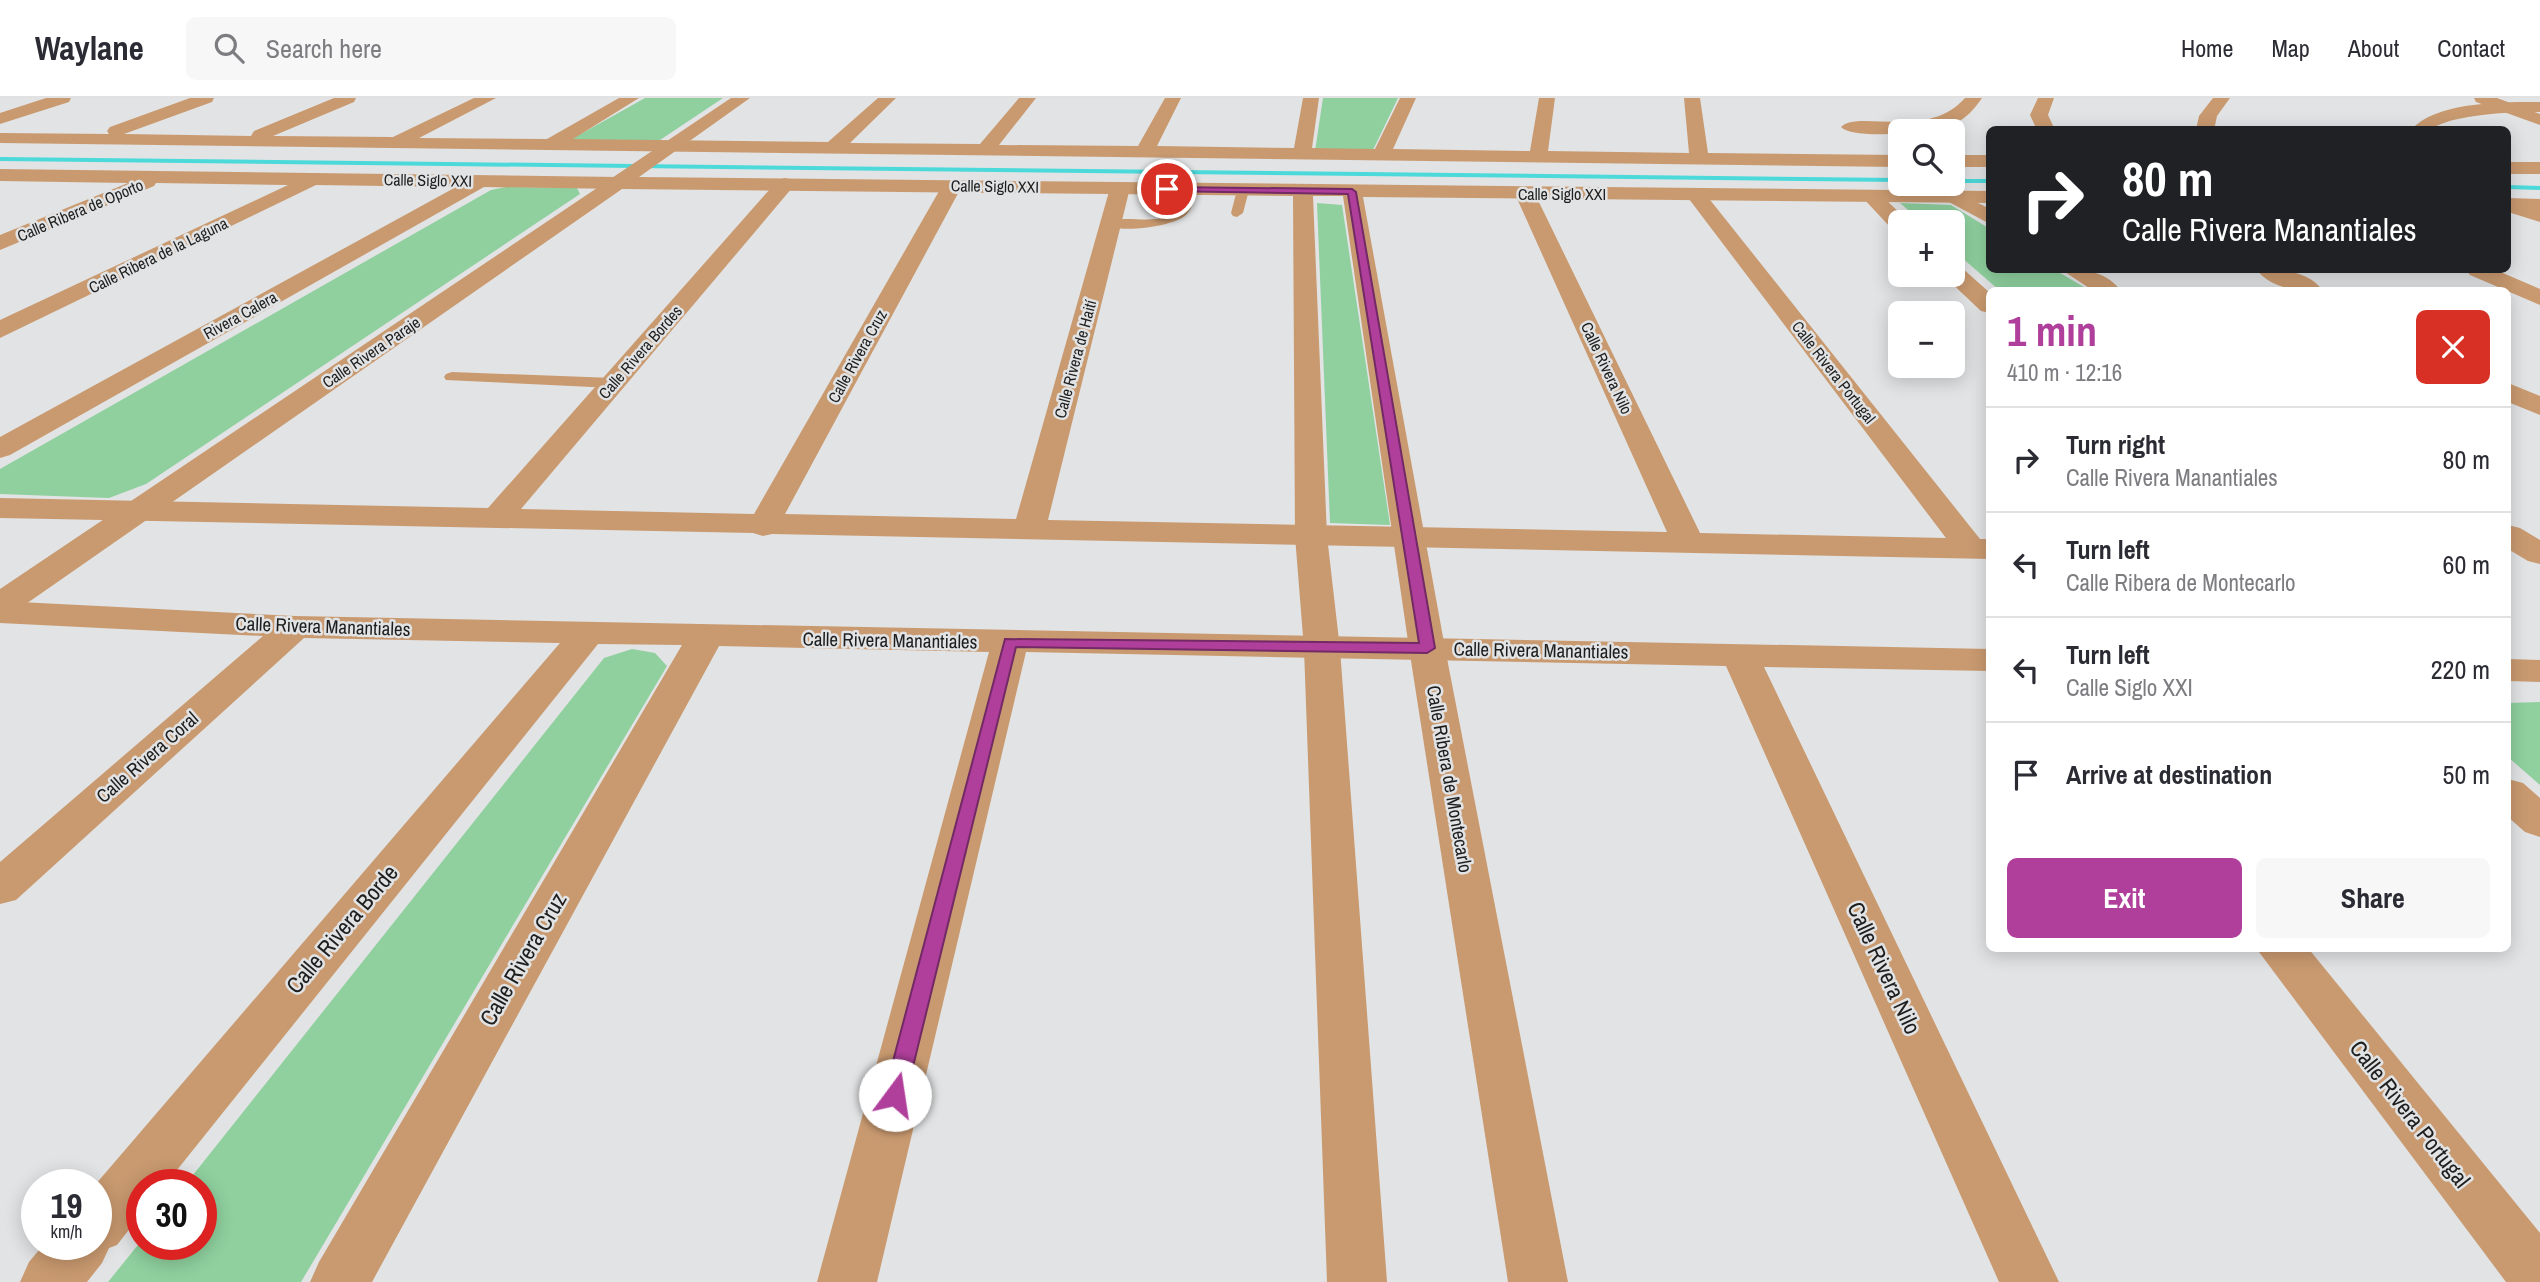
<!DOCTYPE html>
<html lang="en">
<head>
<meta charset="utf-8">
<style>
	body { margin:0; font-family:"Archivo Narrow",sans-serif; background:#f7f7f7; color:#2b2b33; height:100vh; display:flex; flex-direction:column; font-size:26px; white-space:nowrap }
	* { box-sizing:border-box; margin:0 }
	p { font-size:23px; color:#7c7c81 }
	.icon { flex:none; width:38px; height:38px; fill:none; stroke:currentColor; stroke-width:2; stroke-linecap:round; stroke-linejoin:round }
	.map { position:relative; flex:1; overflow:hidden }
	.details { position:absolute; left:1986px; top:189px; width:525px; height:665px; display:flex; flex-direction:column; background:#fff; border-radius:10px; box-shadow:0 4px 18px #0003 }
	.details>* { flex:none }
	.guide { position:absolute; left:1986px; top:28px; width:525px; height:147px; border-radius:10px; box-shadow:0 4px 18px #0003; background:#202124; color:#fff; overflow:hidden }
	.buttons { position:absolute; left:1888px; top:21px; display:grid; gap:14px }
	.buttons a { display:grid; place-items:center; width:77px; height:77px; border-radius:10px; background:#fff; box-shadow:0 4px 18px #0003; font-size:35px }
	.speed { position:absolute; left:21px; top:1071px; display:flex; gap:14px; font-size:35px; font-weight:700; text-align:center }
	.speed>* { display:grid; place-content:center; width:91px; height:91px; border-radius:50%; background:#fff; box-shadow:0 4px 18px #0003; line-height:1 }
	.speed small { font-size:18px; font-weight:400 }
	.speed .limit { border:10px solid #d22; background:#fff; color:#111 }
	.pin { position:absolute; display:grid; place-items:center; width:60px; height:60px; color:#fff; margin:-30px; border:4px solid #fff; border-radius:50%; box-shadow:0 2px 7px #0007 }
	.me { position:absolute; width:77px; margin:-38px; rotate:14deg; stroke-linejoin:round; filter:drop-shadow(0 0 5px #0008) }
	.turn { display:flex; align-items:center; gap:24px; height:147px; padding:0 21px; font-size:32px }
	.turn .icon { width:91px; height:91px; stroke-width:2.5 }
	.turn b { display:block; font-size:49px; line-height:60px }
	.round { display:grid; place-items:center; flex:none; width:74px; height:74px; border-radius:10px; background:#f7f7f7 }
	.summary { display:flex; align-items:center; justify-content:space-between; height:119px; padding:0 21px }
	h1 { font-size:42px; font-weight:700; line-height:52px; color:#b03f9b }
	.cta { display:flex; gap:14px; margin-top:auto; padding:14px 21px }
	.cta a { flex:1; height:80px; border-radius:10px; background:#b03f9b; color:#fff; font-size:28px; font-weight:700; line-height:80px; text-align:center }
	.cta a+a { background:#f7f7f7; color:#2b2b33 }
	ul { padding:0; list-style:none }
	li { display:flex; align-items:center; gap:21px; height:105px; padding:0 21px; border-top:2px solid #e1e1e2 }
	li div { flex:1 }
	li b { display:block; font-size:26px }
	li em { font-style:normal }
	header { display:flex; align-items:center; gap:42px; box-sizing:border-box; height:98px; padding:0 35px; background:#fff; border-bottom:2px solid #e1e1e2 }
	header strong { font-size:33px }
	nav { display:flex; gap:38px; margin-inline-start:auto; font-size:24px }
	.search { width:490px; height:63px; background:#f7f7f7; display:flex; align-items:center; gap:18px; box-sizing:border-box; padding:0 24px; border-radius:10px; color:#7c7c81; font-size:26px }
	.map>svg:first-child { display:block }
	.green { fill:#8fd09e }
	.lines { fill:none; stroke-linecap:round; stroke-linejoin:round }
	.stream { fill:#4cd9da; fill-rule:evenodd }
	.service { fill:#c99a70; fill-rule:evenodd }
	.minor { fill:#c99a70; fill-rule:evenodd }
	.tertiary { fill:#c99a70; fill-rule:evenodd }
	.route { fill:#b03f9b; stroke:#722965; stroke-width:2 }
	.labels { text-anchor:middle; stroke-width:5; stroke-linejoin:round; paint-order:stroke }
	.far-street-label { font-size:16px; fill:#1e1e1e; stroke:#e2e3e4 }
	.street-label { font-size:19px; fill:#1e1e1e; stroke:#e2e3e4 }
	.near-street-label { font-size:23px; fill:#1e1e1e; stroke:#e2e3e4 }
</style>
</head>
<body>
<header>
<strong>Waylane</strong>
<div class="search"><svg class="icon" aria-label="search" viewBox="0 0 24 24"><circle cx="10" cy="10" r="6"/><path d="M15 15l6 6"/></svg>Search here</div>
<nav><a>Home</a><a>Map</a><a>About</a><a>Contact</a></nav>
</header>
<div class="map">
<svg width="2540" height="1184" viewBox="0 0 2540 1184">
	<rect width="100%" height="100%" fill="#e2e3e4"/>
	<g class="green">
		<polygon points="645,0 723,0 660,42 570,42"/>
		<polygon points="1323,0 1398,0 1373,52 1315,53"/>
		<polygon points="506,89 577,90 580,96 146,386 109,400 0,396 0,371 491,92"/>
		<polygon points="1317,105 1342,107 1390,427 1330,425"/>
		<polygon points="1900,105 1951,107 1990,131 1990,172 2055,172 2089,192 1999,192 1953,152 1953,124 1922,124"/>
		<polygon points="632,551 655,555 667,568 301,1184 108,1184 142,1142 142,1146 201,1146 201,1087 185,1087 604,560"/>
		<polygon points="2540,604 2540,687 2508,659 2508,605"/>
	</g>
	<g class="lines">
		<g class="stream">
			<polygon points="0,59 1900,80 1900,84 0,63"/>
			<rect x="1953" y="81" width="37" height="4"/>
			<polygon points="2508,87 2540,88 2540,92 2508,91"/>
		</g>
		<g class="service">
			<path d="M1187,88L1197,91C1195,100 1193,110 1186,117C1173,129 1117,136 1104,126C1121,113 1162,132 1179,110C1183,104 1184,95 1187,88Z"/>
			<polygon points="1243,88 1249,92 1243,115 1237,119 1233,118 1231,115 1237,92"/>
			<polygon points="452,274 613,280 621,285 613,290 446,282 444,279 446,276"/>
		</g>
		<g class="minor">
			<polygon points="46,0 71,0 69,4 0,26 0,15"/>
			<polygon points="190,0 214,0 212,4 124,36 251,38 254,33 334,0 356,0 354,4 273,38 393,39 474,0 496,0 419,40 547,41 619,0 639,0 573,41 828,44 878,0 896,0 850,45 980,46 1019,0 1036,0 999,47 1138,48 1165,0 1181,0 1157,48 1294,50 1303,0 1319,0 1312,50 1375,51 1400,0 1416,0 1393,51 1530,53 1539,0 1555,0 1548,53 1689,55 1684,0 1700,0 1708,55 1900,57 1900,69 0,45 0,35 109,36 107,33 110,29"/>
			<path d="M1965,0H1982C1975,10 1967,20 1955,25C1937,34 1853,43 1841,29C1857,11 1928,43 1965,0Z"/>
			<polygon points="2038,0 2054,0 2048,17 2055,32 2037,32 2030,17"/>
			<polygon points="2213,0 2230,0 2217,18 2214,32 2196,32 2199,18"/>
			<path d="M2540,4V14C2513,14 2485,15 2458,21C2438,25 2435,32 2411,32C2436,3 2505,4 2540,4Z"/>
			<rect x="1953" y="57" width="37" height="12"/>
			<rect x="2508" y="64" width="32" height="12"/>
			<polygon points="0,71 618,79 625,81 628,85 625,89 618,91 484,89 10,357 0,360 0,339 456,89 316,87 0,240 0,222 288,87 156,85 154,88 0,152 0,137 128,85 0,83"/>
			<polygon points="785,80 792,82 795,86 792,90 521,411 754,416 942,88 945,84 959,84 962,88 785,416 1016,421 1110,90 1113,86 1127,86 1130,90 1048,422 1667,434 1515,96 1518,92 1532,92 1535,96 1700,435 1946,440 1689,101 1686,97 1689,93 1703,93 1980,441 1990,441 1990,461 772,436 763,438 753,435 0,420 0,400 488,410 778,82"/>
			<polygon points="1872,93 1879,95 1909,124 1900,124 1900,132 1892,131 1862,99 1865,95"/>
			<polygon points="1954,93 1990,111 1990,126 1947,103 1944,99 1947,95"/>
			<polygon points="2508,101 2540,111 2540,124 2508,114"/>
			<polygon points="1953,167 1961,169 1990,195 1990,215 1981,213 1945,179 1943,177 1953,177"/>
			<path d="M2062,172C2083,170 2107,174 2120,192H2092Z"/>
			<path d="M2257,172C2278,170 2309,173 2322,192C2301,194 2271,191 2257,172Z"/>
			<polygon points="2466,172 2496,172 2540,191 2540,207 2470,177"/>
			<polygon points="2508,285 2540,298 2540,317 2508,304"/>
			<polygon points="2508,427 2520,430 2540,442 2540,466 2528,463 2508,451"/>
			<polygon points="0,503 295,518 1990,551 1990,573 1764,569 2059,1184 1999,1184 1726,568 1026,554 877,1184 817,1184 989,554 719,548 372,1184 310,1184 319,1164 682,547 598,546 165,1087 142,1087 142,1115 117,1147 109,1150 102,1165 87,1184 20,1184 29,1164 44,1146 96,1146 95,1087 560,545 304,540 16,802 0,806 0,764 263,538 0,525"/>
			<polygon points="2508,561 2540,562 2540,584 2508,583"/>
			<polygon points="2508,681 2523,685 2540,700 2540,739 2525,734 2508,719"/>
			<polygon points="2256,850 2308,850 2540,1135 2540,1184 2506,1184"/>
		</g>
		<g class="tertiary">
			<polygon points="731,0 750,0 639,79 1990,93 1990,105 1363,99 1445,550 1568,1184 1508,1184 1409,550 1343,98 1313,98 1327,438 1340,551 1387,1184 1327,1184 1304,551 1295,438 1293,98 622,91 13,515 0,518 0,491"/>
			<polygon points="2474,0 2497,0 2540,16 2540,27 2476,4"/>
			<polygon points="2508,100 2540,101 2540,113 2508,112"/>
		</g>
	</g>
	<polygon class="route" points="1167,89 1352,91 1356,94 1435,550 1427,555 1016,549 906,997 902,1004 895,1007 887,1004 884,997 1005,541 1419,545 1348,96 1164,93"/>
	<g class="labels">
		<g class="far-street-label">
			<text transform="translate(428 82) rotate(1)" y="6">Calle Siglo XXI</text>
			<text transform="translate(995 88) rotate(1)" y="6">Calle Siglo XXI</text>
			<text x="1562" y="102">Calle Siglo XXI</text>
			<text transform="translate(80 112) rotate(-23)" y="6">Calle Ribera de Oporto</text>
			<text transform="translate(158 157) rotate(-26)" y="6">Calle Ribera de la Laguna</text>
			<text transform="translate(240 217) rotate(-29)" y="6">Rivera Calera</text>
			<text transform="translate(371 254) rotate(-34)" y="6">Calle Rivera Paraje</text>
			<text transform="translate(640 254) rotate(-49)" y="6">Calle Rivera Bordes</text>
			<text transform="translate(857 258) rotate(-61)" y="6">Calle Rivera Cruz</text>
			<text transform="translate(1075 261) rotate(-75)" y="6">Calle Rivera de Haití</text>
			<text transform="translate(1607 270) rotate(65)" y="6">Calle Rivera Nilo</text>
			<text transform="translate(1834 274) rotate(52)" y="6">Calle Rivera Portugal</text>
		</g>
		<g class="street-label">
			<text transform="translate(323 528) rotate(2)" y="7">Calle Rivera Manantiales</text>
			<text transform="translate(890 542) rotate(1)" y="7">Calle Rivera Manantiales</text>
			<text transform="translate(1541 552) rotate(1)" y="7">Calle Rivera Manantiales</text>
			<text transform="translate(147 659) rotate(-41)" y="7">Calle Rivera Coral</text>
			<text transform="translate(1450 681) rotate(80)" y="7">Calle Ribera de Montecarlo</text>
		</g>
		<g class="near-street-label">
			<text transform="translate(342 831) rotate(-50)" y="8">Calle Rivera Borde</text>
			<text transform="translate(523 861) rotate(-60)" y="8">Calle Rivera Cruz</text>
			<text transform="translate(1884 870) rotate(65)" y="8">Calle Rivera Nilo</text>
			<text transform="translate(2410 1016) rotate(52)" y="8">Calle Rivera Portugal</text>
		</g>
	</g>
</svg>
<div class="buttons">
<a><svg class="icon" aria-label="search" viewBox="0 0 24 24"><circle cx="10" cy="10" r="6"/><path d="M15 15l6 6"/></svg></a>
<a>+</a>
<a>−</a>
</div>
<div class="speed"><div>19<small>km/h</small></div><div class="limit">30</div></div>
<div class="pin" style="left:1167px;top:91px;background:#d93025"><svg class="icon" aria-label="arrive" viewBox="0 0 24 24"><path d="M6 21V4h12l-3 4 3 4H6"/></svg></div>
<svg class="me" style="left:895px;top:997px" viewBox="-20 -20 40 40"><circle r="19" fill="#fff"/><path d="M0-13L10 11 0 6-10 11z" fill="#b03f9b"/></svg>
<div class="guide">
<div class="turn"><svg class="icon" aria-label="right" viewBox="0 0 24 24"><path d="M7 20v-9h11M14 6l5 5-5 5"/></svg><div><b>80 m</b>Calle Rivera Manantiales</div></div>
</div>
<section class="details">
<div class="summary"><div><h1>1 min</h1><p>410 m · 12:16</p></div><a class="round" style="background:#d93025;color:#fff"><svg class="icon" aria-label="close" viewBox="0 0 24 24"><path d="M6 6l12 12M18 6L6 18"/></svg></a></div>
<ul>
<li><svg class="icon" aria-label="right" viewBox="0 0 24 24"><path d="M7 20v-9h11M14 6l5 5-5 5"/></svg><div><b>Turn right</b><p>Calle Rivera Manantiales</p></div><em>80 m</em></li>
<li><svg class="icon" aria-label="left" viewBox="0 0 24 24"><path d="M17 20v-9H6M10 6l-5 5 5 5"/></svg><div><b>Turn left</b><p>Calle Ribera de Montecarlo</p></div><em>60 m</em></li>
<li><svg class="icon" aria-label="left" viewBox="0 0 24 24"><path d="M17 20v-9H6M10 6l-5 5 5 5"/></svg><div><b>Turn left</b><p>Calle Siglo XXI</p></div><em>220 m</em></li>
<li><svg class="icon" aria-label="arrive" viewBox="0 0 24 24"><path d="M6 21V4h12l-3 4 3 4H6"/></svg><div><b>Arrive at destination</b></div><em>50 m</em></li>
</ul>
<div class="cta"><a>Exit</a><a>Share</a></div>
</section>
</div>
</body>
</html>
